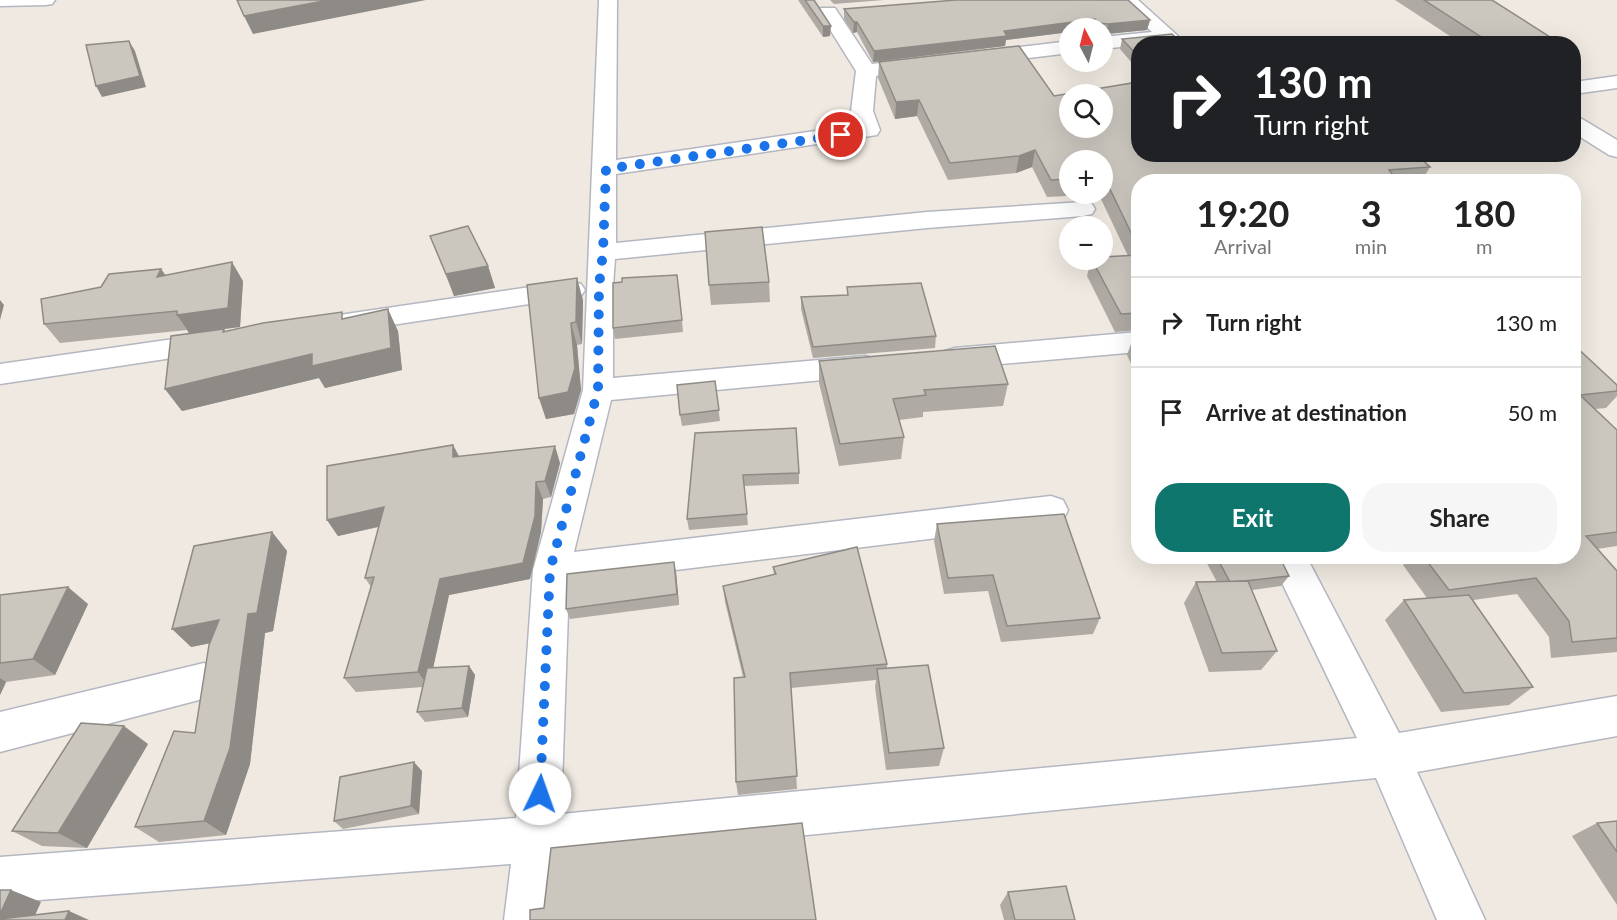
<!DOCTYPE html>
<html lang="en">
<head>
<meta charset="utf-8">
<style>
	body { margin:0; font-family:Lato,sans-serif; background:#f6f6f6; color:#222; height:100vh; display:flex; flex-direction:column; font-size:22px; white-space:nowrap }
	* { box-sizing:border-box; margin:0 }
	p { font-size:20px; color:#767676 }
	.icon { flex:none; width:33px; height:33px; fill:none; stroke:currentColor; stroke-width:2; stroke-linecap:round; stroke-linejoin:round }
	.map { position:relative; flex:1; overflow:hidden }
	.drawer { position:absolute; left:1131px; top:174px; width:450px; height:390px; display:flex; flex-direction:column; background:#fff; border-radius:24px; box-shadow:0 6px 24px #0002 }
	.drawer>* { flex:none }
	.top-card { position:absolute; left:1131px; top:36px; width:450px; height:126px; border-radius:24px; box-shadow:0 6px 24px #0002; background:#202124; color:#fff; overflow:hidden }
	.needle { width:39px; rotate:353deg }
	.tools { position:absolute; left:1059px; top:18px; display:grid; gap:12px }
	.tools a { display:grid; place-items:center; width:54px; height:54px; border-radius:50%; background:#fff; box-shadow:0 6px 24px #0002; font-size:30px }
	.pin { position:absolute; display:grid; place-items:center; width:51px; height:51px; color:#fff; margin:-26px; border:3px solid #fff; border-radius:50%; box-shadow:0 2px 6px #0007 }
	.me { position:absolute; width:66px; margin:-33px; rotate:3deg; stroke-linejoin:round; filter:drop-shadow(0 0 4px #0008) }
	.turn { display:flex; align-items:center; gap:21px; height:126px; padding:0 24px; font-size:27px }
	.turn .icon { width:78px; height:78px; stroke-width:2.5 }
	.turn b { display:block; font-size:42px; line-height:51px }
	.eta { display:flex; justify-content:space-evenly; align-items:center; height:102px; text-align:center }
	.eta b { font-size:36px; font-weight:700; line-height:42px }
	.action { display:flex; gap:12px; margin-top:auto; padding:12px 24px }
	.action a { flex:1; height:69px; border-radius:24px; background:#0f766e; color:#fff; font-size:24px; font-weight:700; line-height:69px; text-align:center }
	.action a+a { background:#f6f6f6; color:#222 }
	ul { padding:0; list-style:none }
	li { display:flex; align-items:center; gap:18px; height:90px; padding:0 24px; border-top:2px solid #e0e0e0 }
	li div { flex:1 }
	li b { display:block; font-size:22px }
	li em { font-style:normal }
	.map>svg:first-child { display:block }
	.lines { fill:none; stroke-linecap:round; stroke-linejoin:round }
	.street-casing { stroke:#b4b7c1; stroke-width:3 }
	.street { fill:#fff; fill-rule:evenodd }
	.wall { fill:#afaba4; fill-rule:evenodd }
	.shaded-wall { fill:#8e8b86 }
	.building { fill:#cbc7bf; stroke:#8e8b86; stroke-width:1.5; fill-rule:evenodd }
	.route { stroke:#1a73e8; stroke-width:10; stroke-dasharray:0 18 }
</style>
</head>
<body>
<div class="map">
<svg width="1617" height="920" viewBox="0 0 1617 920">
	<rect width="100%" height="100%" fill="#efe9e1"/>
	<g class="lines">
		<defs>
			<g id="street">
				<polygon points="0,0 55,0 52,4 46,5 0,6"/>
				<polygon points="599,0 617,0 616,160 856,125 851,111 856,71 819,12 821,8 835,8 872,64 887,62 894,64 897,68 894,72 876,76 873,111 880,130 877,135 616,174 616,243 927,212 1083,202 1092,204 1095,209 1092,214 1083,216 927,228 615,259 613,286 613,378 865,356 876,359 880,366 876,373 865,376 611,400 574,552 1051,496 1063,500 1068,510 1063,520 1051,524 569,583 561,814 1357,738 1269,556 1306,556 1399,733 1617,696 1617,736 1417,772 1485,920 1437,920 1376,778 558,860 552,920 504,920 511,864 0,903 0,857 516,818 533,570 583,390"/>
				<polygon points="1118,0 1138,0 1178,36 1175,40 1168,42 1102,49 1102,37 1152,32"/>
				<polygon points="1070,41 1070,53 980,64 973,62 970,58 973,54 980,52"/>
				<polygon points="1617,76 1617,88 1574,94 1574,82"/>
				<polygon points="1574,117 1582,119 1617,140 1617,157 1609,155 1574,133"/>
				<polygon points="571,281 581,284 585,290 581,296 346,332 336,330 332,323 336,316 346,314"/>
				<polygon points="1138,332 1138,352 955,368 945,365 940,358 945,351 955,348"/>
				<polygon points="215,333 225,336 230,343 225,350 0,384 0,364"/>
				<polygon points="204,663 218,669 224,682 218,695 0,752 0,712"/>
			</g>
		</defs>
		<use href="#street" class="street-casing"/>
		<use href="#street" class="street"/>
	</g>
	<g class="wall">
		<polygon points="798,0 814,0 830,36 823,37"/>
		<polygon points="830,0 884,0 834,4"/>
		<polygon points="1395,0 1492,0 1561,44 1462,44"/>
		<polygon points="844,9 1150,20 1147,30 1106,34 1102,34 1102,28 1070,28 1070,32 1006,40 1005,46 873,62 857,32 853,33 844,19"/>
		<polygon points="1122,39 1138,44 1138,70 1120,49"/>
		<path d="M879,62L1054,96L1138,154L1430,167L1421,182H1138V330L1115,332L1087,276L1091,260H1102L1128,256L1100,197L1088,198L1086,195L1047,197L1032,167L1016,173L948,180L917,116L895,119L878,78ZM1070,160H1102V194H1070Z"/>
		<polygon points="430,236 488,266 495,288 454,296"/>
		<polygon points="161,269 165,275 243,281 240,327 224,329 225,332 345,318 398,331 402,370 325,388 319,378 182,411 165,389 189,334 187,330 60,343 44,324 101,287"/>
		<polygon points="769,282 770,302 711,305 709,285"/>
		<polygon points="527,285 583,300 582,344 577,345 581,390 574,414 546,419 539,398"/>
		<polygon points="679,286 683,332 615,339 613,328"/>
		<polygon points="847,287 936,336 935,348 813,358 801,309 801,297 847,295"/>
		<polygon points="1138,337 1138,379 1127,355 1133,338"/>
		<polygon points="1574,345 1617,385 1617,396 1606,408 1595,409 1617,430 1617,546 1597,549 1617,571 1617,652 1551,658 1549,637 1517,594 1473,600 1533,687 1509,705 1441,712 1385,620 1404,600 1427,598 1403,565 1411,556 1574,556"/>
		<polygon points="819,361 1008,384 1003,406 923,412 923,417 899,420 904,437 901,459 839,466 819,383"/>
		<polygon points="715,381 720,421 682,426 680,415"/>
		<polygon points="695,433 799,473 799,484 744,486 748,525 689,530 687,519"/>
		<polygon points="453,445 459,456 560,463 551,497 543,499 541,532 530,579 449,595 433,668 469,666 475,675 468,717 425,722 417,712 423,687 356,692 344,678 371,587 365,578 379,527 338,536 327,520"/>
		<polygon points="937,524 1100,618 1093,634 1001,642 988,591 944,594 934,541"/>
		<polygon points="272,532 287,551 273,631 265,633 250,764 226,835 159,842 135,827 195,733 210,643 191,647"/>
		<polygon points="1203,556 1279,556 1289,576 1281,586 1252,590 1277,651 1261,670 1209,672 1184,603 1196,582 1217,582"/>
		<polygon points="773,567 887,664 887,668 944,748 939,766 886,770 875,687 876,680 791,688 797,789 738,795 736,782 743,677 725,602 723,586 774,575"/>
		<polygon points="676,572 679,605 570,619 566,609"/>
		<polygon points="0,595 88,604 55,675 6,682 0,695"/>
		<polygon points="148,744 87,848 42,846 12,831"/>
		<polygon points="422,771 419,814 343,829 334,821"/>
		<polygon points="1617,821 1617,905 1572,836 1597,823"/>
		<polygon points="1008,892 1075,920 1004,920 1000,905"/>
	</g>
	<g class="shaded-wall">
		<polygon points="329,0 426,0 253,34 244,16"/>
		<polygon points="1095,19 1093,28 1070,28 1070,32 1006,40 1005,46 873,62 874,51 1004,31"/>
		<polygon points="1150,20 1147,30 1106,34 1108,24"/>
		<polygon points="854,22 857,22 857,32 853,33"/>
		<polygon points="823,26 831,26 830,36 823,37"/>
		<polygon points="129,41 135,51 146,87 102,97 96,86"/>
		<polygon points="919,100 917,116 895,119 896,102"/>
		<polygon points="1035,150 1032,167 1016,173 1019,156"/>
		<polygon points="232,262 243,281 240,327 224,329 238,351 190,334 177,315"/>
		<polygon points="488,266 495,288 454,296 446,274"/>
		<polygon points="161,269 174,287 157,277"/>
		<polygon points="577,278 583,300 582,344 576,322"/>
		<polygon points="0,300 4,305 0,320"/>
		<polygon points="388,309 398,331 402,370 325,388 319,378 182,411 165,389"/>
		<polygon points="571,323 577,345 581,390 574,414 546,419 539,398"/>
		<polygon points="453,445 461,461 453,457"/>
		<polygon points="555,446 560,463 551,497 545,481"/>
		<polygon points="536,482 543,499 541,532 530,579 449,595 429,687 418,672 440,579"/>
		<polygon points="384,507 394,523 338,536 327,520"/>
		<polygon points="272,532 287,551 273,631 265,633 250,764 226,835 204,821 248,614"/>
		<polygon points="674,562 676,572 679,605 677,594"/>
		<polygon points="68,587 88,604 55,675 33,659"/>
		<polygon points="219,620 237,638 191,647 172,629"/>
		<polygon points="469,666 475,675 468,717 462,708"/>
		<polygon points="0,678 6,682 0,695"/>
		<polygon points="124,726 148,744 87,848 58,833"/>
		<polygon points="414,762 422,771 419,814 411,806"/>
		<polygon points="11,890 41,902 33,920 0,920 0,914"/>
		<polygon points="69,911 89,920 65,920"/>
	</g>
	<g class="building">
		<polygon points="237,0 329,0 244,16"/>
		<polygon points="805,0 814,0 831,26 823,26"/>
		<polygon points="956,0 1128,0 1150,20 1108,24 1098,23 1095,19 1004,31 1007,36 874,51 857,22 854,22 844,9"/>
		<polygon points="1424,0 1492,0 1561,44 1492,44"/>
		<polygon points="1172,34 1182,44 1138,44 1138,56 1122,39"/>
		<polygon points="1314,37 1321,44 1257,44"/>
		<polygon points="129,41 140,76 96,86 86,45"/>
		<path d="M1019,46L1054,96L1138,82V154H1416L1430,167L1389,170L1396,179L1326,178L1329,182H1138V247L1105,179L1102,180V160H1070V179L1051,180L1035,150L1019,156L950,163L919,100L896,102L879,62ZM1070,94H1102V128H1070Z"/>
		<polygon points="468,226 488,266 446,274 430,236"/>
		<polygon points="762,227 769,282 709,285 705,232"/>
		<polygon points="1138,255 1138,313 1121,314 1092,260 1102,260 1102,257"/>
		<polygon points="232,262 228,308 177,315 177,311 44,324 41,299 101,287 109,274 161,269 157,277"/>
		<polygon points="677,275 682,320 613,328 613,283 622,282 622,278"/>
		<polygon points="577,278 576,322 571,323 575,368 568,392 539,398 527,285"/>
		<polygon points="921,283 936,336 813,347 801,297 848,295 847,287"/>
		<polygon points="388,309 391,348 312,366 312,354 165,389 171,336 224,329 223,332 263,323 342,312 342,319"/>
		<polygon points="1138,337 1138,348 1133,338"/>
		<polygon points="1574,345 1617,385 1617,391 1580,395 1617,430 1617,532 1586,536 1617,571 1617,638 1572,642 1569,621 1536,578 1449,590 1423,556 1574,556"/>
		<polygon points="995,346 1008,384 924,390 926,395 893,399 904,437 840,444 819,361"/>
		<polygon points="715,381 719,410 680,415 677,385"/>
		<polygon points="796,428 799,473 743,475 747,514 687,519 695,433"/>
		<polygon points="453,445 453,457 555,446 545,481 536,482 535,516 523,563 440,579 418,672 344,678 374,577 365,578 384,507 327,520 327,466"/>
		<polygon points="1064,514 1100,618 1007,626 993,575 948,578 937,524"/>
		<polygon points="272,532 257,613 248,614 230,748 204,821 135,827 174,731 195,733 209,645 219,620 172,629 194,546"/>
		<polygon points="857,547 887,664 790,673 797,776 736,782 734,678 745,677 723,586 776,574 773,567"/>
		<polygon points="1216,556 1279,556 1289,576 1244,581 1230,582"/>
		<polygon points="674,562 677,594 566,609 567,574"/>
		<polygon points="1248,581 1277,651 1222,653 1196,582"/>
		<polygon points="68,587 33,659 0,663 0,595"/>
		<polygon points="1469,595 1533,687 1464,693 1404,600"/>
		<polygon points="928,665 944,748 889,753 877,669"/>
		<polygon points="469,666 462,708 417,712 427,668"/>
		<polygon points="81,723 124,726 58,833 12,831"/>
		<polygon points="414,762 411,806 334,821 340,777"/>
		<polygon points="1617,821 1617,852 1597,823"/>
		<polygon points="802,823 816,920 530,920 530,910 544,908 551,848"/>
		<polygon points="1066,886 1075,920 1015,920 1008,892"/>
		<polygon points="0,890 11,890 0,914"/>
		<polygon points="69,911 65,920 0,920 0,919"/>
	</g>
	<g class="lines">
		<polyline class="route" points="540,794 550,570 598,390 599,286 603,252 606,169 841,135"/>
	</g>
</svg>
<div class="tools">
<a><svg class="needle" viewBox="-14 -14 28 28"><path d="M0-13l5 13h-10z" fill="#e53935"/><path d="M0 13l5-13h-10z" fill="#767676"/></svg></a>
<a><svg class="icon" aria-label="search" viewBox="0 0 24 24"><circle cx="10" cy="10" r="6"/><path d="M15 15l6 6"/></svg></a>
<a>+</a>
<a>−</a>
</div>
<div class="pin" style="left:841px;top:135px;background:#d93025"><svg class="icon" aria-label="arrive" viewBox="0 0 24 24"><path d="M6 21V4h12l-3 4 3 4H6"/></svg></div>
<svg class="me" style="left:540px;top:794px" viewBox="-20 -20 40 40"><circle r="19" fill="#fff"/><path d="M0-13L10 11 0 6-10 11z" fill="#1a73e8"/></svg>
<div class="top-card">
<div class="turn"><svg class="icon" aria-label="right" viewBox="0 0 24 24"><path d="M7 20v-9h11M14 6l5 5-5 5"/></svg><div><b>130 m</b>Turn right</div></div>
</div>
<section class="drawer">
<div class="eta">
<div><b>19:20</b><p>Arrival</p></div>
<div><b>3</b><p>min</p></div>
<div><b>180</b><p>m</p></div>
</div>
<ul>
<li><svg class="icon" aria-label="right" viewBox="0 0 24 24"><path d="M7 20v-9h11M14 6l5 5-5 5"/></svg><div><b>Turn right</b></div><em>130 m</em></li>
<li><svg class="icon" aria-label="arrive" viewBox="0 0 24 24"><path d="M6 21V4h12l-3 4 3 4H6"/></svg><div><b>Arrive at destination</b></div><em>50 m</em></li>
</ul>
<div class="action"><a>Exit</a><a>Share</a></div>
</section>
</div>
</body>
</html>
